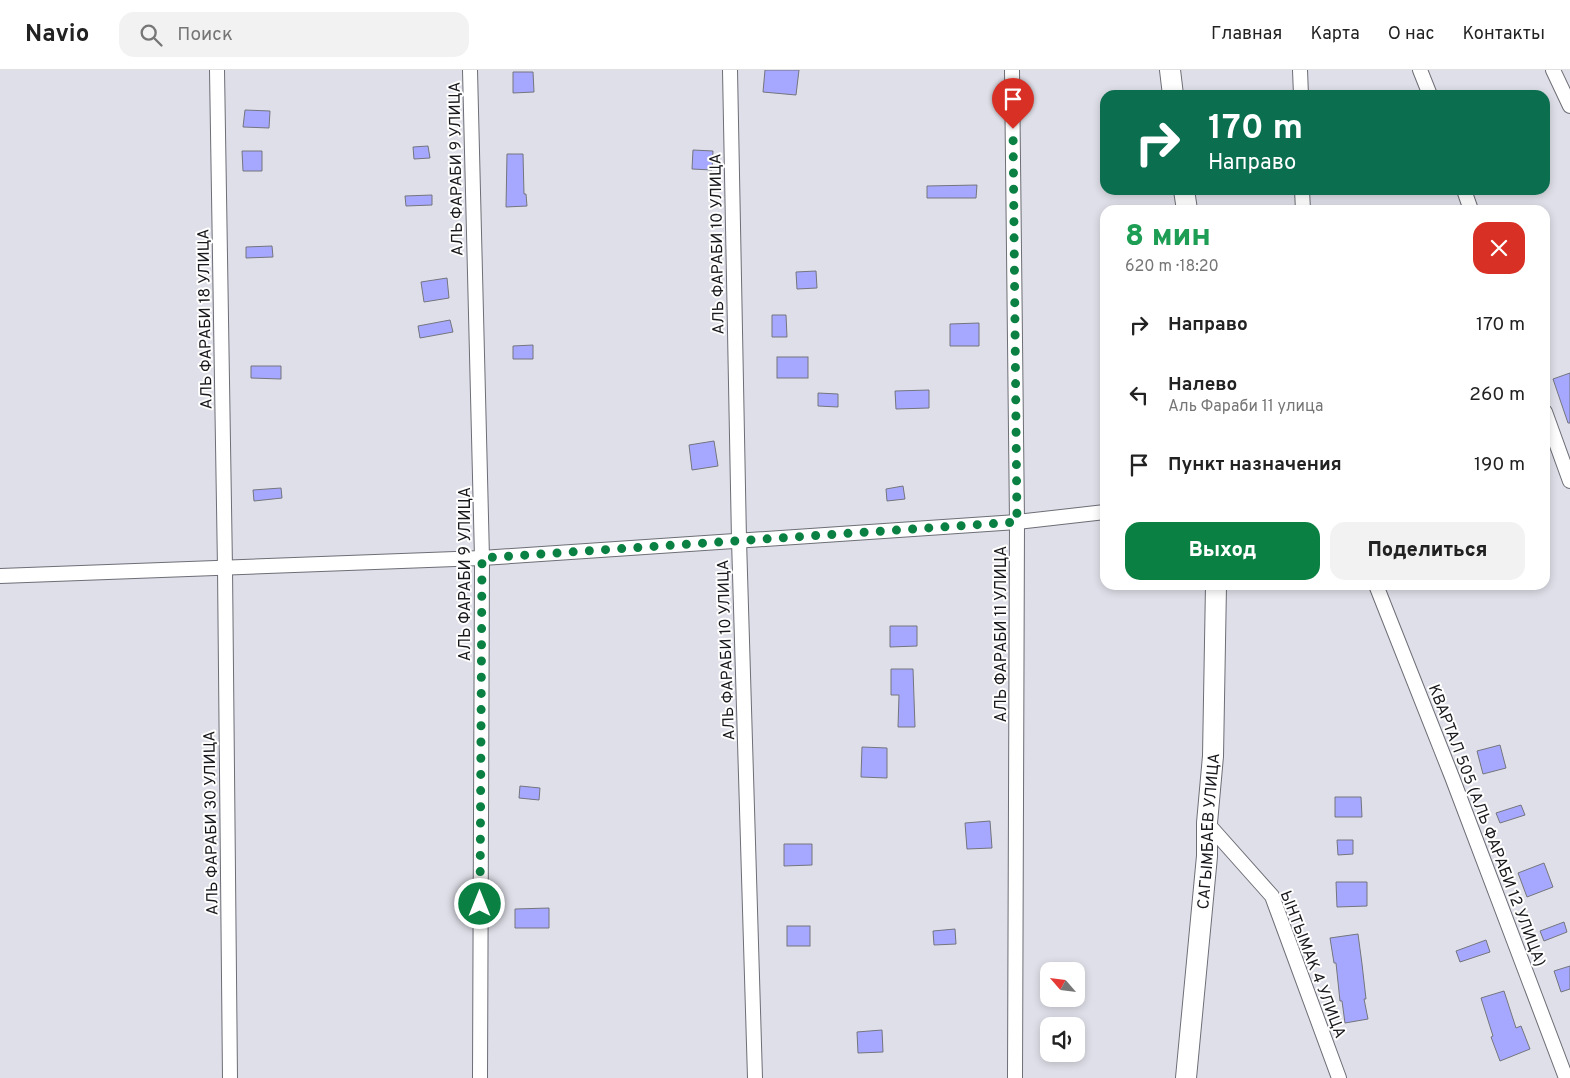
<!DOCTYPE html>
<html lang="ru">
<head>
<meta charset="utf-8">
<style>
	body { margin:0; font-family:Overpass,sans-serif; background:#f2f2f2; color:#222; height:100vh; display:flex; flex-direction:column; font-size:19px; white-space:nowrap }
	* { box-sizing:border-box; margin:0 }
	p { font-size:16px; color:#767676 }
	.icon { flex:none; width:28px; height:28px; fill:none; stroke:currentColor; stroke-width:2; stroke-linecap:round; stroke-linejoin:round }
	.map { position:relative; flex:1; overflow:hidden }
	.panel { position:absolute; left:1100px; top:135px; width:450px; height:385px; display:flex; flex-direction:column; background:#fff; border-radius:15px; box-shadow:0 2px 8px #0003 }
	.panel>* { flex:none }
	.top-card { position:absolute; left:1100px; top:20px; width:450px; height:105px; border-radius:15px; box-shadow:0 2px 8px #0003; background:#0b6e4f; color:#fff; overflow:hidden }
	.needle { width:32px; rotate:298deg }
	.buttons { position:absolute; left:1040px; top:892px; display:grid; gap:10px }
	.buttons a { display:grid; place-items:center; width:45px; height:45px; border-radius:10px; background:#fff; box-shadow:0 2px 8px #0003; font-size:25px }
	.pin { position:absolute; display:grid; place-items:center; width:42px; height:42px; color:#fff; margin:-51px -21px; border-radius:50% 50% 50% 0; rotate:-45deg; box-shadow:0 0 5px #0007 }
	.pin .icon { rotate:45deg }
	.me { position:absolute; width:55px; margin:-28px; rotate:0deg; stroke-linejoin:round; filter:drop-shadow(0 0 4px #0008) }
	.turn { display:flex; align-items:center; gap:18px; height:105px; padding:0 25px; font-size:22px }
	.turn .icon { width:65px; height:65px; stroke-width:2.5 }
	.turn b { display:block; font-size:35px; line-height:42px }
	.round { display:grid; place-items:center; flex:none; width:52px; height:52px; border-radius:15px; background:#f2f2f2 }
	.overview { display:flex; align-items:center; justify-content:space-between; height:85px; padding:0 25px }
	h1 { font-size:30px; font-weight:800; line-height:38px; color:#1e9e55 }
	.button { display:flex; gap:10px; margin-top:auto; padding:10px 25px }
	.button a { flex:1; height:58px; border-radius:15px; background:#0b8043; color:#fff; font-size:20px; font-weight:800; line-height:58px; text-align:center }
	.button a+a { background:#f2f2f2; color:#222 }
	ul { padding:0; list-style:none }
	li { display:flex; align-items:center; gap:15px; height:70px; padding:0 25px }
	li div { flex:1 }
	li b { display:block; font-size:19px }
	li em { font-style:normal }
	header { display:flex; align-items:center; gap:30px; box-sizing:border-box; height:70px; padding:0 25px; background:#fff; border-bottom:1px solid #e0e0e0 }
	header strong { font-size:24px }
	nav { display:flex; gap:28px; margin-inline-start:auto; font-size:18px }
	.search { width:350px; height:45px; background:#f2f2f2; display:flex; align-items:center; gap:12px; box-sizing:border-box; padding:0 18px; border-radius:15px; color:#767676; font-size:19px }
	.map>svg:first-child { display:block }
	.building { fill:#a6a8ff; stroke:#74757d }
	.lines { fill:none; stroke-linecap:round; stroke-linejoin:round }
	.street-casing { stroke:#6d6e76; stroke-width:16 }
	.secondary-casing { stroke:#6d6e76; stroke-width:22 }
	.street { stroke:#fff; stroke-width:14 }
	.secondary { stroke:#fff; stroke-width:20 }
	.route { stroke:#0b8043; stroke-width:9; stroke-dasharray:0 16.2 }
	.labels { text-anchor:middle; stroke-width:4; stroke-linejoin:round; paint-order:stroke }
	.street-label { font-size:16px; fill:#19191d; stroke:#fff }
</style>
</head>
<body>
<header>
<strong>Navio</strong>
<div class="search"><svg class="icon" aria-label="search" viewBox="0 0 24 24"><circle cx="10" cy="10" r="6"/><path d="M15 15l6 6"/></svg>Поиск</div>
<nav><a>Главная</a><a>Карта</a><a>О нас</a><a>Контакты</a></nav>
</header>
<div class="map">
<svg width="1570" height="1008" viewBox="0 0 1570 1008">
	<rect width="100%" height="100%" fill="#dedfe8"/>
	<g class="building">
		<polygon points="765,0 799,0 796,25 763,22"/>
		<polygon points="513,2 533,2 534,22 513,23"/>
		<polygon points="245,40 270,41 269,58 243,57"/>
		<polygon points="428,76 430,88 414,89 413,77"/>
		<polygon points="693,80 713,81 712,100 692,99"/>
		<polygon points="242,81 262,81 262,101 243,101"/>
		<polygon points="507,84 523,84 524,124 526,124 527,136 506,137"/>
		<polygon points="977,115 976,128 927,128 927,116"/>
		<polygon points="432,125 432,135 406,136 405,126"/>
		<polygon points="272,176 273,187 246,188 246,177"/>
		<polygon points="816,201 817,218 797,219 796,202"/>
		<polygon points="447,208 449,228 424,232 421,212"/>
		<polygon points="772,245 786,245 787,267 772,267"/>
		<polygon points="450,250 453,262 420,268 418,256"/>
		<polygon points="979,253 979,276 950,276 950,254"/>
		<polygon points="533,275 533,289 513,289 513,276"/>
		<rect x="777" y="287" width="31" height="21"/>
		<polygon points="251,296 281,296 281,309 251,308"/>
		<polygon points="1570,303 1570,353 1568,353 1553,309"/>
		<polygon points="929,320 929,338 896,339 895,321"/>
		<polygon points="818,323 838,324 838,337 818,336"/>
		<polygon points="714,371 718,396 692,400 689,375"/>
		<polygon points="903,416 905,429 887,431 886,419"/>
		<polygon points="281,418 282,428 254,431 253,420"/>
		<polygon points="890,556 917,556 917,576 890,577"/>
		<polygon points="891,599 913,599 915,657 898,657 899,625 891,625"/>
		<polygon points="1500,675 1506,698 1483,704 1477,681"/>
		<polygon points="862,677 887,678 887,708 861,707"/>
		<polygon points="520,716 540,718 539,730 519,728"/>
		<polygon points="1335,727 1361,727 1362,747 1335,747"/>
		<polygon points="1521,735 1525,745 1500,753 1496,743"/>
		<polygon points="990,751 992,778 967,779 965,753"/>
		<polygon points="1337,770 1353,770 1353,784 1338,785"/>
		<polygon points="784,774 812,774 812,795 784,796"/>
		<polygon points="1544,793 1553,817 1527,827 1518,803"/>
		<polygon points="1336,812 1367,812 1367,836 1337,837"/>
		<polygon points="549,838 549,858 515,858 515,839"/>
		<polygon points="1564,852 1567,862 1544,871 1540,861"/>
		<rect x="787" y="856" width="23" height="20"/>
		<polygon points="955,859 956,874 934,875 933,861"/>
		<polygon points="1358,864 1362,894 1366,929 1364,929 1368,949 1345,953 1342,931 1340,931 1336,893 1334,893 1330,868"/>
		<polygon points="1486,870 1490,882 1460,892 1456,881"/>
		<polygon points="1570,896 1570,919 1561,922 1554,901"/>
		<polygon points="1504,921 1516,958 1521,956 1530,979 1500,991 1491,967 1493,966 1481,928"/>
		<polygon points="882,960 883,982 858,983 857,962"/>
	</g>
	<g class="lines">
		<defs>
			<g id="street">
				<polyline points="217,0 225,498 230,1008"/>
				<polyline points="470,0 482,488 480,1008"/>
				<polyline points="730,0 739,470 755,1008"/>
				<polyline points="1012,0 1017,452 1015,1008"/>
				<polyline points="1300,0 1301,25"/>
				<polyline points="1420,0 1430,25"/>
				<polyline points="1553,0 1570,36"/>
				<polyline points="1302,120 1303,140"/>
				<polyline points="1464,120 1471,140"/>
				<polyline points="1545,342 1570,411"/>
				<polyline points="0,506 482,488 1017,452 1105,442"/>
				<polyline points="1376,515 1452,707 1566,1008"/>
				<polyline points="1207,753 1272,826 1339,1008"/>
			</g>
			<g id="secondary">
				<polyline points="1170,0 1173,25"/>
				<polyline points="1184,120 1187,140"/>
				<path id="s1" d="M1186,1008L1207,786V753L1213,686L1216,515"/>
			</g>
		</defs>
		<use href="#street" class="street-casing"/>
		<use href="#secondary" class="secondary-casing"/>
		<use href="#street" class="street"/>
		<use href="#secondary" class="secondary"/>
	</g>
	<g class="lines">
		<polyline class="route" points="480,834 482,488 1017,452 1013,59"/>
	</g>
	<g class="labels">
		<g class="street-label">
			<text transform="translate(455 99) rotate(-91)" y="6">АЛЬ ФАРАБИ 9 УЛИЦА</text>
			<text transform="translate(716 174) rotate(-91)" y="6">АЛЬ ФАРАБИ 10 УЛИЦА</text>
			<text transform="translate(204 249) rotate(-91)" y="6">АЛЬ ФАРАБИ 18 УЛИЦА</text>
			<text transform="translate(464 504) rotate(-90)" y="6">АЛЬ ФАРАБИ 9 УЛИЦА</text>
			<text transform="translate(1000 564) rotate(-90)" y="6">АЛЬ ФАРАБИ 11 УЛИЦА</text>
			<text transform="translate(725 580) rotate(-92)" y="6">АЛЬ ФАРАБИ 10 УЛИЦА</text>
			<text transform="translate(210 753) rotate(-91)" y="6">АЛЬ ФАРАБИ 30 УЛИЦА</text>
			<text transform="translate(1488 755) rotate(69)" y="6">КВАРТАЛ 505 (АЛЬ ФАРАБИ 12 УЛИЦА)</text>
			<text dy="6" stroke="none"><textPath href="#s1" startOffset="248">САГЫМБАЕВ УЛИЦА</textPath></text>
			<text transform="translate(1314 894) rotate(69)" y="6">ЫНТЫМАК 4 УЛИЦА</text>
		</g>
	</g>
</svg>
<div class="buttons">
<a><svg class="needle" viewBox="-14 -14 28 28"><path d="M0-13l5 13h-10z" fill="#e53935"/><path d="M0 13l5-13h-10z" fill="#767676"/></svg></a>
<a><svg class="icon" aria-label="sound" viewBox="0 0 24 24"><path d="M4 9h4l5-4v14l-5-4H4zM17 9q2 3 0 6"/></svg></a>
</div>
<div class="pin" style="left:1013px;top:59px;background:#d93025"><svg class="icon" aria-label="arrive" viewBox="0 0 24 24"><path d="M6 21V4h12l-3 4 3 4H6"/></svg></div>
<svg class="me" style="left:480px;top:834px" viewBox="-20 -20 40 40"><circle r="17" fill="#0b8043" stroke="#fff" stroke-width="3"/><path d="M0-11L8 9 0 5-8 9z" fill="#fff"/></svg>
<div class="top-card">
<div class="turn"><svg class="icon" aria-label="right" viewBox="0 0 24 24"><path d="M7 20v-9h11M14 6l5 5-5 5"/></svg><div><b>170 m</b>Направо</div></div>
</div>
<section class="panel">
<div class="overview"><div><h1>8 мин</h1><p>620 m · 18:20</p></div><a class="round" style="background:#d93025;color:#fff"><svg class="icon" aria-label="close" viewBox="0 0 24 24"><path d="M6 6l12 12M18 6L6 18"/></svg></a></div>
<ul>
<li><svg class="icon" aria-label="right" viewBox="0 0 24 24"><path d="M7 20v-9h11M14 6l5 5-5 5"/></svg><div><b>Направо</b></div><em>170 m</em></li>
<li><svg class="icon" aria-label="left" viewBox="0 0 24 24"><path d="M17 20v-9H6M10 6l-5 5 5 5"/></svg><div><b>Налево</b><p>Аль Фараби 11 улица</p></div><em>260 m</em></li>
<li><svg class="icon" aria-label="arrive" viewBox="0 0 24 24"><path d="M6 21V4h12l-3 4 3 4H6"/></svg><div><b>Пункт назначения</b></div><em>190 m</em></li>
</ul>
<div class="button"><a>Выход</a><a>Поделиться</a></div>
</section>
</div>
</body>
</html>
